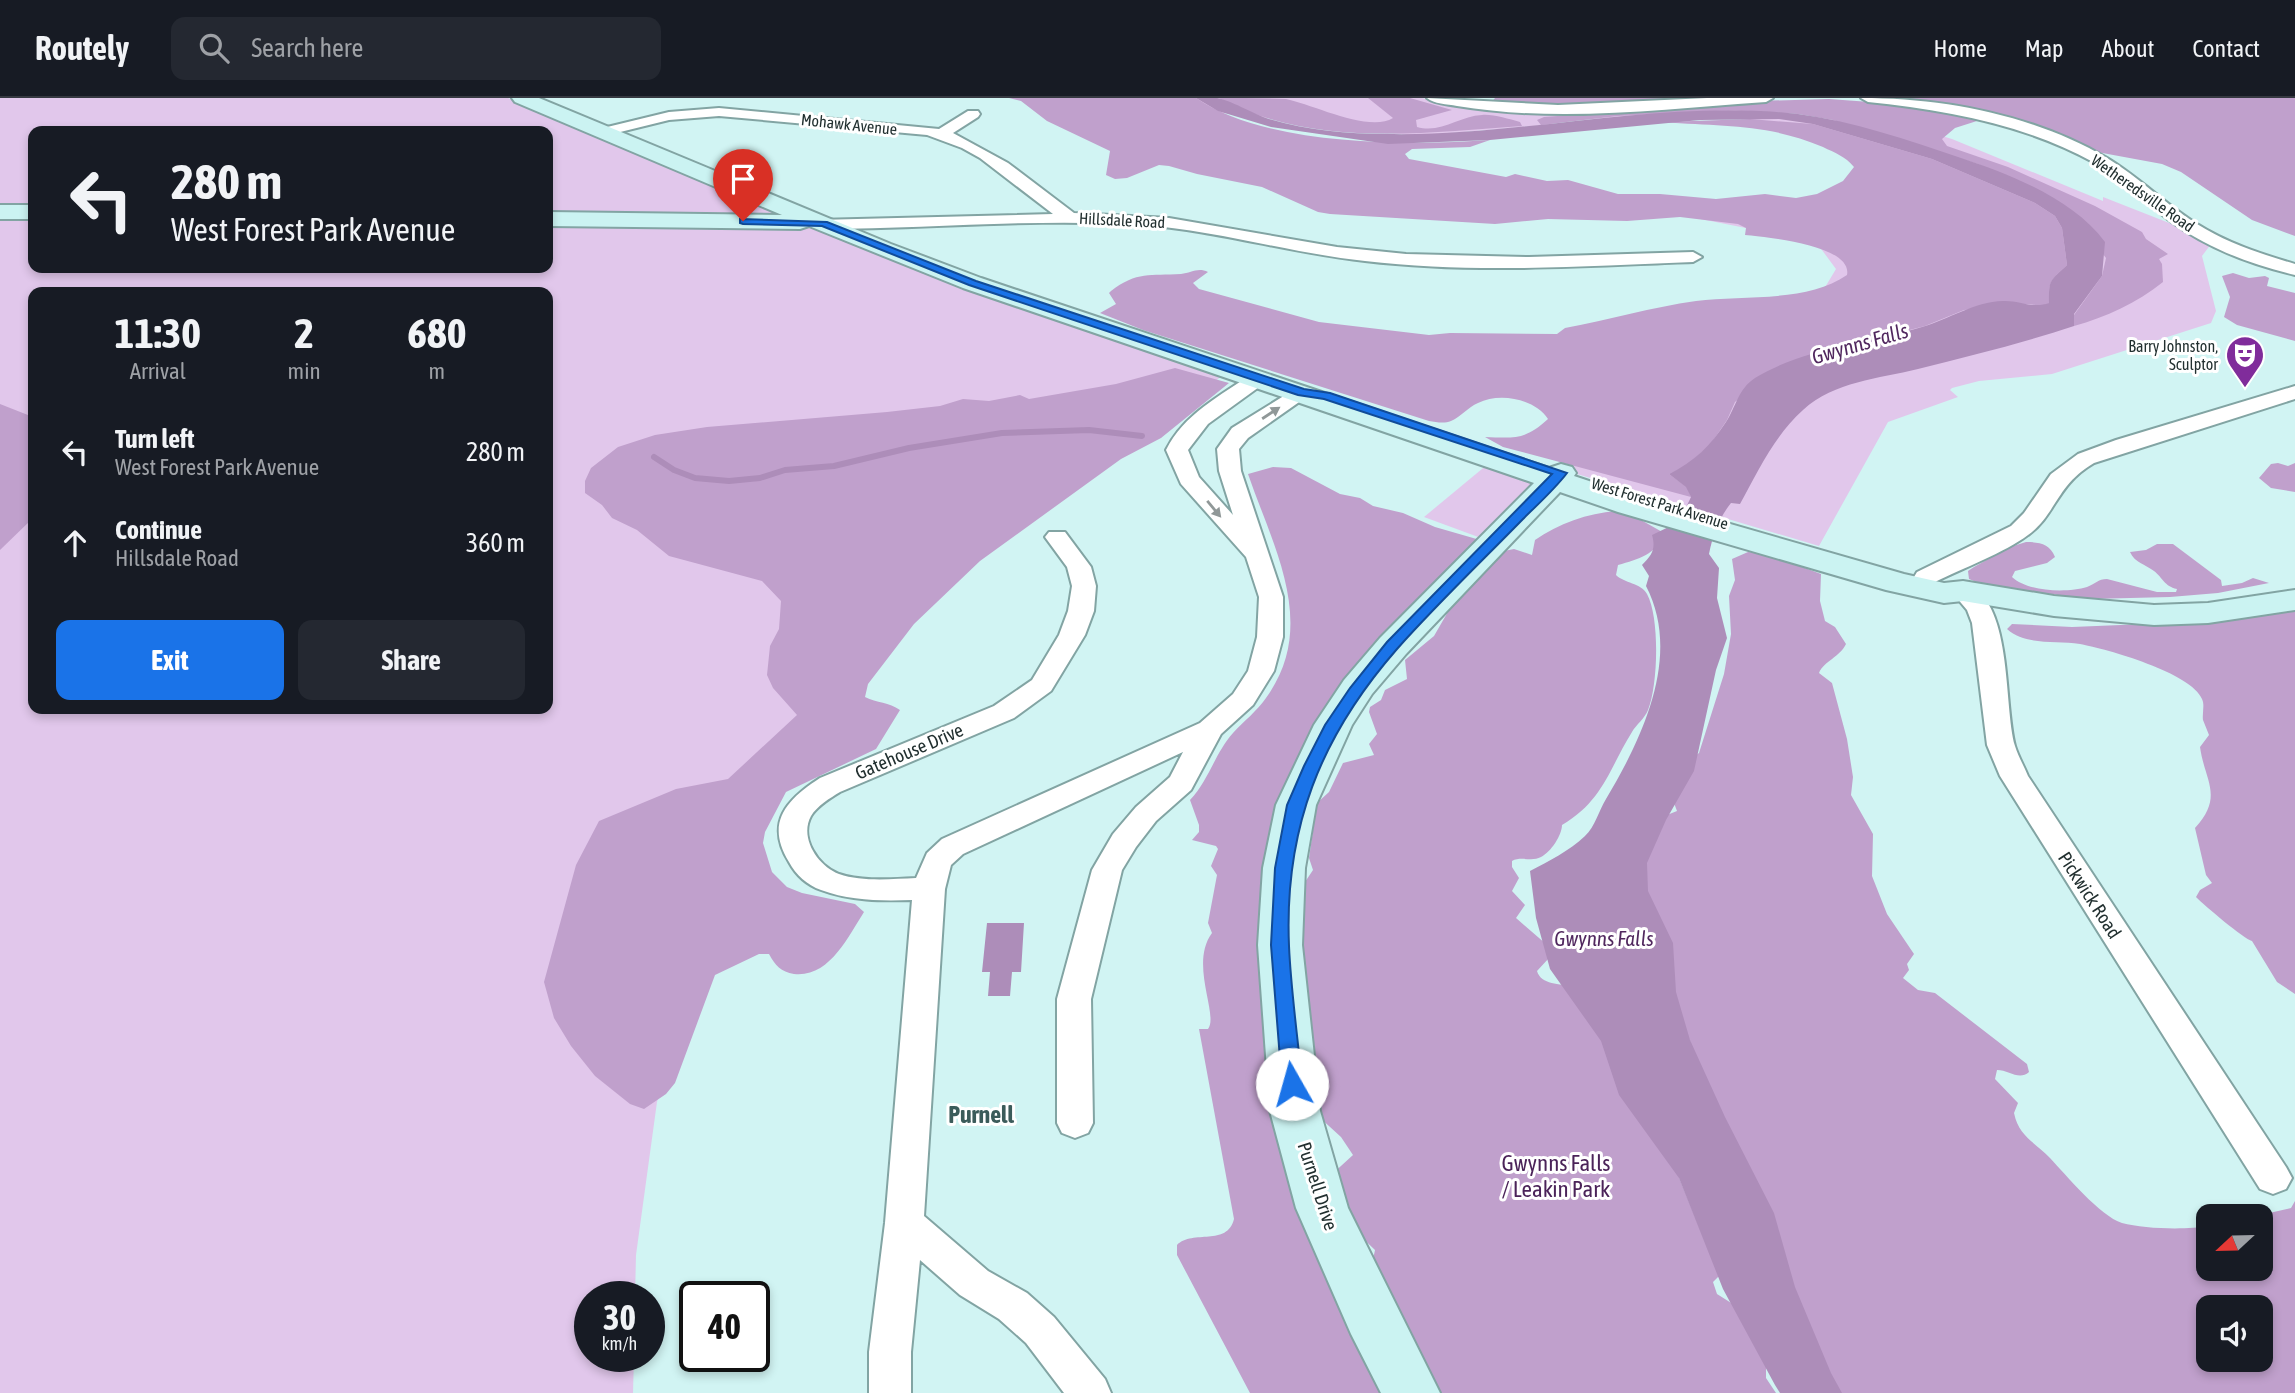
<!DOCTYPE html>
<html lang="en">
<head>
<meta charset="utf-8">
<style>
	body { margin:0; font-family:"Asap Condensed",sans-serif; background:#242831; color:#f1f3f6; height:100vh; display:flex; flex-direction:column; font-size:26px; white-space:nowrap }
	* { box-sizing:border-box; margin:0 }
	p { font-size:23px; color:#9ea1a6 }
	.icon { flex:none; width:38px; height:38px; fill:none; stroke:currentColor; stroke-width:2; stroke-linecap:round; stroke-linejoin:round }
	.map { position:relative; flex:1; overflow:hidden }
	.details { position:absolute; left:28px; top:189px; width:525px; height:427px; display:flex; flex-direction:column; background:#171b24; border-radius:14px; box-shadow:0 4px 10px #0003 }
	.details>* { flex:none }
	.top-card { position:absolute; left:28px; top:28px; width:525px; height:147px; border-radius:14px; box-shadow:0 4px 10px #0003; background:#171b24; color:#f1f3f6; overflow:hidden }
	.needle { width:46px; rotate:248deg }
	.controls { position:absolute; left:2196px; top:1106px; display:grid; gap:14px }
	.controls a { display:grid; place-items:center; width:77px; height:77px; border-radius:14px; background:#171b24; box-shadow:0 4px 10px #0003; font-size:35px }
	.speed { position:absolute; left:574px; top:1183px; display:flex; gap:14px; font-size:35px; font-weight:700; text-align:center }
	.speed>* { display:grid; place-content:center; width:91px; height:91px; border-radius:50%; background:#171b24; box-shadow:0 4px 10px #0003; line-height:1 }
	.speed small { font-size:18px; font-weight:400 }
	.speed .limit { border:4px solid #111; border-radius:10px; background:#fff; color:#111 }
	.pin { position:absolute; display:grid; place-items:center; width:60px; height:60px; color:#fff; margin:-72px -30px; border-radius:50% 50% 50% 0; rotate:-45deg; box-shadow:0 0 7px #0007 }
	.pin .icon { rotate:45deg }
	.me { position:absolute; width:77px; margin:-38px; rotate:353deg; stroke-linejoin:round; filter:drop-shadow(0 0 5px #0008) }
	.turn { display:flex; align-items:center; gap:24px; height:147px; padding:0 28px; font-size:32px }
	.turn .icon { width:91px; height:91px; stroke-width:2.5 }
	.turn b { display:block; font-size:49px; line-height:60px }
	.eta { display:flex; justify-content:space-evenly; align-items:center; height:119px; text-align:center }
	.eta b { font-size:42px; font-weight:700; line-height:49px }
	.button { display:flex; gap:14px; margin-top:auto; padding:14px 28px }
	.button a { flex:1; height:80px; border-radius:14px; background:#1a73e8; color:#fff; font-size:28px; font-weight:700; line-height:80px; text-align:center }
	.button a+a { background:#242831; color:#f1f3f6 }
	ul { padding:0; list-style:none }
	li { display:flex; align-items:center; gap:21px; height:91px; padding:0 28px }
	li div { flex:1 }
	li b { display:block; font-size:26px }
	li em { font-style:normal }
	header { display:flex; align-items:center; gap:42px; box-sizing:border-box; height:98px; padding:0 35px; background:#171b24; border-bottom:2px solid #363941 }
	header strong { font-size:33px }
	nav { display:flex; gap:38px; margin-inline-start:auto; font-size:24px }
	.search { width:490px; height:63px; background:#242831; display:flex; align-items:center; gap:18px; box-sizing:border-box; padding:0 24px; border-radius:14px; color:#9ea1a6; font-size:26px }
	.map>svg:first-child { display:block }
	.green { fill:#e1c7eb; fill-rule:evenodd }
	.forest { fill:#c0a0cc; fill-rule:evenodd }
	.water { fill:#ad8db9 }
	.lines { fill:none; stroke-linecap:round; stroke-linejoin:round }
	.stream { stroke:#ad8db9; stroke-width:6 }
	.street-casing { stroke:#82a4a3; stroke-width:4 }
	.secondary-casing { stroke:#82a4a3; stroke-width:4 }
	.street { fill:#fff; fill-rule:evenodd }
	.secondary { fill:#cbf3f2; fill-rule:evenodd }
	.oneway { fill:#909898 }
	.route { fill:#1a73e8; stroke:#114b97; stroke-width:2 }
	.labels { text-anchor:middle; stroke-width:6; stroke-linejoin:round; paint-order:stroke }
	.far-street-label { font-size:16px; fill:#223030; stroke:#fff }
	.far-poi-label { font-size:16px; fill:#223030; stroke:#fff; text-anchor:end }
	.street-label { font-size:19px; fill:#223030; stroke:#fff }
	.water-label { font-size:21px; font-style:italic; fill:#51285f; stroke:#fff }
	.near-park-label { font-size:23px; fill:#4b2359; stroke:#fff }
	.near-neighbourhood-label { font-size:24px; font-weight:bold; fill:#3b5b5a; stroke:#fff }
</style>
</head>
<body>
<header>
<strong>Routely</strong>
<div class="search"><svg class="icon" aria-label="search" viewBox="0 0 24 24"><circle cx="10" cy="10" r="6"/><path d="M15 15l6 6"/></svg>Search here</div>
<nav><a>Home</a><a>Map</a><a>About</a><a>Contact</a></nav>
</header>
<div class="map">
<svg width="2295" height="1295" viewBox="0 0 2295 1295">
	<rect width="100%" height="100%" fill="#d1f4f3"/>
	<g class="green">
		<path d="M0,0H508L919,173L1225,276L1022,418L960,470L800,655L696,869L657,1004L636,1157L635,1199H590V1258H634L633,1295H0ZM33,33H548V170H33ZM33,194H548V611H33Z"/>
		<polygon points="1101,0 1422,0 1456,8 1511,14 1704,7 1922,32 1952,41 2103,103 2103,99 2187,132 2211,146 2202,158 2216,213 2211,225 2052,276 1979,283 1952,290 1950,292 1958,299 1888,324 1819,448 1560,371 1671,265 1824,191 1836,171 1819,148 1776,136 1630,107 1842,112 1938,79 1724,14 1571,22 1546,27 1416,38"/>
		<polygon points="1488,366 1524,378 1532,386 1530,391 1481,440 1424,419"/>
	</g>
	<g class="forest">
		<path d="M1009,0H1196C1266,48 1407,48 1490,42L1470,49L1412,51L1405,56L1409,61L1506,79L1515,76L1547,83L1568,82L1618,96H1660L1716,101L1765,96L1796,100L1817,96L1843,83L1854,69C1845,58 1835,55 1823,49C1766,25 1723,29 1664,24L1750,21L1813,26L1932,61L2035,105L2055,118L2062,130L2067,167C2050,183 2048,183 2050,205L2042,208L2028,206L1964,212L1925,228L1820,255L1778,269L1735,304L1727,322L1710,347L1686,368L1669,376L1687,389L1691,399L1503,349L1485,339C1515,340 1525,342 1548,321C1535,301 1500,294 1478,305C1468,309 1461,319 1451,323C1444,326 1436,324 1429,323L1143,232L1100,215L1116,206L1109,195L1111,193C1137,173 1150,178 1181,176C1191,175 1198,169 1208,174L1193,185L1199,191L1319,224L1429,237L1450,235L1557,236L1565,230C1609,222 1652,209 1696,203C1742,197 1807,205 1847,177C1853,147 1766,139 1745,137L1746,130L1738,126L1680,119L1627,123L1548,121L1495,126L1330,116L1318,114L1262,89L1197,76L1169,68L1159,67L1127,80L1115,81L1106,77L1110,53L1047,23L1021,3Z"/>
		<path d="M1219,0C1240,0 1265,0 1286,1C1312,6 1369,35 1393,20L1368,0H1410L1452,12L1416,22L1417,29C1441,36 1459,18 1482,17C1493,16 1508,21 1520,24L1522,28C1422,35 1311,50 1219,0Z"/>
		<polygon points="1495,0 1716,0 1686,4 1522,8 1491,5"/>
		<polygon points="1904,0 2295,0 2295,138 2252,122 2181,74 2162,66 2097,54 1998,17 1951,6"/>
		<path d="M1829,1L1925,8L1980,22L1955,30L1942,41L1947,48L2008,69L2095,108L2142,134L2146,141L2168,156L2159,161L2162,166L2163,184C2137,205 2106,219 2074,228V217L2102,178L2106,160L2068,110L2040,94L1978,66L1833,22L1798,16L1735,12L1618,18L1541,27L1537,22L1544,19L1757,3Z"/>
		<polygon points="2233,175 2249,180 2265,178 2269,180 2267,188 2295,195 2295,243 2237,227 2224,219 2230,199 2222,178"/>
		<path d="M1175,270L1229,285L1161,340L1121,361L980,463L914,526L868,586L865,599C877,605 889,604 900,612L876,651L786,694L765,734L763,745L772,774L787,789L802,795L855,806L864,814C848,839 829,880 794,876C781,874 775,867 769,856H759L715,877L675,985L666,996L644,1011L630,1006L595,978L571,948L554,920L544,884L576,767L599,723L676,691L728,681L797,617L773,590L767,577L770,548L779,531L781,503L762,483L669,458L637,432L612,420L602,407L585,395V383L591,370L618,349L655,337L707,329L887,314L940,308L963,301L989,303L1020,297L1029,301L1116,286Z"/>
		<polygon points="0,306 33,319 33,420 0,452"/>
		<polygon points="2278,365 2288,368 2295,365 2295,394 2271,390 2259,380 2271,366"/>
		<path d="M1273,369L1291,370L1340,396L1360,400L1373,408L1403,415L1435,429L1480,442L1386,542L1265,807L1390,1295H1250L1177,1157V1147C1193,1131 1227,1149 1234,1121L1199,931H1208C1219,917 1189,866 1212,835L1208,825L1217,777L1211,768L1218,751L1216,748L1192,742L1199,734V727L1190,702C1209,682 1215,655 1233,635C1244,623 1257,613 1266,600C1319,527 1273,449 1248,376Z"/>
		<path d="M1616,413L1641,422L1664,435C1656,457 1639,461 1618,467L1616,477C1624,485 1641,485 1647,496C1660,520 1658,587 1648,612C1645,620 1636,627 1632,634C1609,671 1603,703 1562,727C1562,737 1551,754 1541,759C1532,764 1521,758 1512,763V769L1519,780L1512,793L1525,807L1516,820L1546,846L1549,860L1537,873C1541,887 1560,886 1573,888L1674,1067L1719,1178L1713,1184L1717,1196L1736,1208L1766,1257V1280L1776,1295H1438L1371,1171L1375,1152L1352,1130L1354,1119L1343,1113L1330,1078L1353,1057L1341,1039L1318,1018L1314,947L1305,936L1300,855L1304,851L1300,842L1303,787L1313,772L1309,760L1317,705L1329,694L1343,665L1374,657L1369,646L1377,636L1369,614L1370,609L1381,602L1385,592L1407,581L1405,562L1434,538L1449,512L1494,455L1514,451L1532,457L1535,442C1558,426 1588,415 1616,413Z"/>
		<path d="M2026,444C2040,444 2050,446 2055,459L2047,465L2015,473L2012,479C2028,494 2067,495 2087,489C2095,486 2098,481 2107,481L2157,494H2176L2177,491C2164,488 2163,480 2154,473C2145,466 2135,465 2130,454L2146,452L2157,446H2173L2221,482L2222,488L2242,485L2253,480L2269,485L2218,495L2170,499L2091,501L1986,488L1969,481L1968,473L1974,469L2010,449Z"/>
		<path d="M1748,454L1765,455L1821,476L1820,503L1825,523L1835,529L1846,546C1840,559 1824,563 1819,575L1832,585L1847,641L1853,679L1851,697L1873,736L1872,778L1887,816L1914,856L1907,866L1909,872L1903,880L1918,892L1935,895L2027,966L2029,974C2019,983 2009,972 1997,972L1995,981L2018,1005L2014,1015C2019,1039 2035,1044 2050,1060C2066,1077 2100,1118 2122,1125C2144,1131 2187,1132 2208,1128V1171H2261V1118H2256L2291,1110L2295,1103V1295H1834L1626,787L1657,721L1677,713L1671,697L1672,675L1699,655L1724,576L1731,536L1729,498L1735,482L1732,461ZM2208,1209H2261V1262H2208Z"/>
		<path d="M2295,507V896L2277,884L2252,843C2244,841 2205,808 2196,799L2200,792L2212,785L2206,777L2195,730C2224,698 2205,684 2200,649L2209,637C2207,632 2205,627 2203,622C2202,615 2205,607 2202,601C2192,575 2107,551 2080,546C2056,542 2026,548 2007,531L2012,526L2072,529L2194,524Z"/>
	</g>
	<g class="water">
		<path d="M1196,0C1203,0 1211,0 1217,0C1230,2 1252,15 1266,20C1304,32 1347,36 1386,36C1521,39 1665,0 1798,16C1853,23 1908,42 1961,60C2010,76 2073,101 2105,144L2102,178L2074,216V228C2023,245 1970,258 1918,271C1878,281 1835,283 1803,312C1775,337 1758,373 1740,406L1731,405C1719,420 1713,436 1709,456L1719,470L1717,500L1727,540L1716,572L1694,673L1666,722L1647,765L1648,793L1673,845L1676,894L1690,942L1725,1019L1774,1115L1795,1189L1831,1275L1842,1295H1780L1775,1287L1723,1191L1679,1080L1619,997L1601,943L1550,871L1536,820L1530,773C1549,763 1569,753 1585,738C1595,729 1599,712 1606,701C1643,639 1682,557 1646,488L1649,478L1642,467C1652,457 1656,451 1652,437L1679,424L1691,399L1686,389L1669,376C1694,364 1711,347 1726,324C1736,309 1738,291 1755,280C1804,250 1868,245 1922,229C1949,221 1974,204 2003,203C2019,202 2033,211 2049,205C2049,181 2049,184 2067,167L2062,130L2055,118L2035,105L1932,61L1813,26L1779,21L1700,22L1490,42L1388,46L1271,29L1218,13Z"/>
		<polygon points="987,825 1024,825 1021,874 1012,874 1010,898 988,898 990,874 982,874"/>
	</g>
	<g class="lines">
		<polyline class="stream" points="654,359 674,372 695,380 729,383 760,380 785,372 834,368 909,350 1002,335 1089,332 1142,338"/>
		<defs>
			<g id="street">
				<path d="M1427,0L1558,7L1707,0H1773L1766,4C1664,11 1559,25 1457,8C1447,6 1434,6 1427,0Z"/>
				<path d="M1861,0C1944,0 2034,17 2107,60C2139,79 2165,106 2197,126C2227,145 2261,156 2295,166V177C2253,167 2209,151 2173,125C2146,105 2122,81 2093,64C2024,26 1945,12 1868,4Z"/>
				<path d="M719,10L939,31L968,13H978L980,16L978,19L953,35L1008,65L1074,115L1169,120L1337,149L1406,156L1529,159L1693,154L1702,159L1693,164C1584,168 1474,176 1365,163C1290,155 1216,132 1141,127C1035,120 929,131 823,131L817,130L815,126L817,122L1053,116L980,60L962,50L927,37L719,18L669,22L604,38L597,34L599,31L669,14Z"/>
				<path d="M1259,274L1266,276L1269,280L1266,284L1208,326L1188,352L1199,379L1233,417L1219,373L1217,351L1232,330L1295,291H1309L1312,295L1248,340L1239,351L1241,373L1283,499V539L1274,573L1253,607L1221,636L1191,692L1156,723L1136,749L1122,772L1091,901L1093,1025L1088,1035L1075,1040L1062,1035L1057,1025V901L1092,772L1113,736L1136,709L1170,679L1183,654L963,756L951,767L945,791L924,1118L988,1173L1027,1195L1054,1219L1105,1281L1111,1295H1064L1026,1245L999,1221L960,1197L920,1162L911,1254V1295H869V1254L885,1125L912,802C882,803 850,803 821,792C807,787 796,777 789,764C765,725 786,702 820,680L994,608L1032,582L1059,537L1068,513L1072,488L1067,469L1045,439L1049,434H1065L1091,469L1096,488L1094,513L1085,537L1051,593L1014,620L840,694C830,700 817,708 811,718C799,740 818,768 839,776C862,784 892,781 916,780L927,755L942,741L1200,625L1233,596L1248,573L1257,539L1259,499L1246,459L1181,386L1166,352C1184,316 1220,298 1252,276Z"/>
				<path d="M2295,288V301L2094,365C2056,387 2056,417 2028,437C2006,454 1961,471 1935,484L1926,486L1917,484L1914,479L1917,474L2011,428L2024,415L2051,376L2078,356L2116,342Z"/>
				<path d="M1963,486C2014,498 2003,607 2015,648C2018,658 2024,668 2028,678L2286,1069L2292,1080L2286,1091L2273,1096L2260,1091L2000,678L1987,647L1972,525L1967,512L1951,493L1954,488Z"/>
			</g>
			<g id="secondary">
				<polygon points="512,0 539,0 891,146 981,180 1549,370 1561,366 1572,369 1576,375 1574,378 1640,400 1904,476 1944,485 1963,483 2054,498 2154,507 2208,505 2295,492 2295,512 2208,525 2154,527 2054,518 1963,503 1944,505 1886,492 1618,414 1560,394 1406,556 1372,596 1352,627 1316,707 1305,770 1302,847 1320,1013 1348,1110 1440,1295 1381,1295 1351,1236 1296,1110 1270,1013 1258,847 1263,770 1276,707 1314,627 1344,582 1380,540 1534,385 963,190 809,128 800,131 548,128 548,114 782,117 515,4"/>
				<rect x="0" y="107" width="33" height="14"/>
			</g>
		</defs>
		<use href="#street" class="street-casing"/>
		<use href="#secondary" class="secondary-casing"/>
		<use href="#street" class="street"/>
		<use href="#secondary" class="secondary"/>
	</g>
	<defs><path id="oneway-solid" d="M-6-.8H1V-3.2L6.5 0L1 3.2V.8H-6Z" transform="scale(1.75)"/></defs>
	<g class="oneway">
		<use href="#oneway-solid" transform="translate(1271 315) rotate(-33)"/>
		<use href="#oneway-solid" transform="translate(1214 411) rotate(50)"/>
	</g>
	<path class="route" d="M740,121L827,124L976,183L1304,291L1330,295L1567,375C1554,392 1538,406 1523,421C1481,464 1437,506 1397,551C1320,639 1284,731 1289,848C1291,894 1298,940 1302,986L1299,992L1292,994L1285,992L1282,986L1271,847L1275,770L1287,707L1304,668L1325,627L1350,590L1387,544L1552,376L1324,301L1298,297L969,187L822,128L743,126L740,125Z"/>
	<defs>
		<symbol id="theatre-pin" viewBox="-11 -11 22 30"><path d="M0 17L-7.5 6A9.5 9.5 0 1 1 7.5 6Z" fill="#802c9b" stroke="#fff"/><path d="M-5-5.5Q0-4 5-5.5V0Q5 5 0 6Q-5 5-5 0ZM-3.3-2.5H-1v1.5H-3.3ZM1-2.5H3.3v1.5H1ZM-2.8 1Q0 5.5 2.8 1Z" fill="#fff"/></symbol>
	</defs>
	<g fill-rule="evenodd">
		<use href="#theatre-pin" x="2223" y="235" width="44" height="60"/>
	</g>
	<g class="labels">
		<g class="far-street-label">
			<text transform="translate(849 26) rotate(6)" y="6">Mohawk Avenue</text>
			<text transform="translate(2143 95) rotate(35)" y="6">Wetheredsville Road</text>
			<text transform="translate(1122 122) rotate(3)" y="6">Hillsdale Road</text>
			<text transform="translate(1660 405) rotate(17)" y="6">West Forest Park Avenue</text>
		</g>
		<g class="far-poi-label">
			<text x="2218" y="254">Barry Johnston,<tspan x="2218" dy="18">Sculptor</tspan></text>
		</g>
		<g class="street-label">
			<text transform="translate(909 653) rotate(-23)" y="7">Gatehouse Drive</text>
			<text transform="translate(2090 797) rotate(57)" y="7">Pickwick Road</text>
			<text transform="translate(1318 1088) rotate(72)" y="7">Purnell Drive</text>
		</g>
		<g class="water-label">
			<text transform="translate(1860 246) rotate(-16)" y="7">Gwynns Falls</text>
			<text x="1604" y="848">Gwynns Falls</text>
		</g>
		<g class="near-park-label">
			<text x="1556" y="1073">Gwynns Falls<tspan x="1556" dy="26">/ Leakin Park</tspan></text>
		</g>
		<g class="near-neighbourhood-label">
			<text x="981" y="1025">Purnell</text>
		</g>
	</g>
</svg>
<div class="controls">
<a><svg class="needle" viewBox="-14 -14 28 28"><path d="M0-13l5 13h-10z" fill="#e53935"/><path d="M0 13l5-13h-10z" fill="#9ea1a6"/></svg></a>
<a><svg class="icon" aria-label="sound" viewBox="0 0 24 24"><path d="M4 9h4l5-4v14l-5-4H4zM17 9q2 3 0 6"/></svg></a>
</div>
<div class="speed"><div>30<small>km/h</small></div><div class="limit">40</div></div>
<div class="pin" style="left:743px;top:123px;background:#d93025"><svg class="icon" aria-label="arrive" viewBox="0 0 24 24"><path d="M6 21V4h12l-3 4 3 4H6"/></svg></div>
<svg class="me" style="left:1292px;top:986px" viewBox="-20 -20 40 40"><circle r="19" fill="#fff"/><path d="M0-13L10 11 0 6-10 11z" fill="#1a73e8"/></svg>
<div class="top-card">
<div class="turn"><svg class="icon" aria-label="left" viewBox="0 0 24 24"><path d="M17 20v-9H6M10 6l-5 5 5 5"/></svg><div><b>280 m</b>West Forest Park Avenue</div></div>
</div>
<section class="details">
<div class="eta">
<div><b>11:30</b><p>Arrival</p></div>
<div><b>2</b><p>min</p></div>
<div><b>680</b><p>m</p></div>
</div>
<ul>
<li><svg class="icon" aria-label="left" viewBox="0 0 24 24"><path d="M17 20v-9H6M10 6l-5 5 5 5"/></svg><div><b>Turn left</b><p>West Forest Park Avenue</p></div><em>280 m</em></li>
<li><svg class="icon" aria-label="ahead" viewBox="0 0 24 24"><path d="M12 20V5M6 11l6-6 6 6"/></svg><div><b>Continue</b><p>Hillsdale Road</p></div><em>360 m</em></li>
</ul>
<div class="button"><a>Exit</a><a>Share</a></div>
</section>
</div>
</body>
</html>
